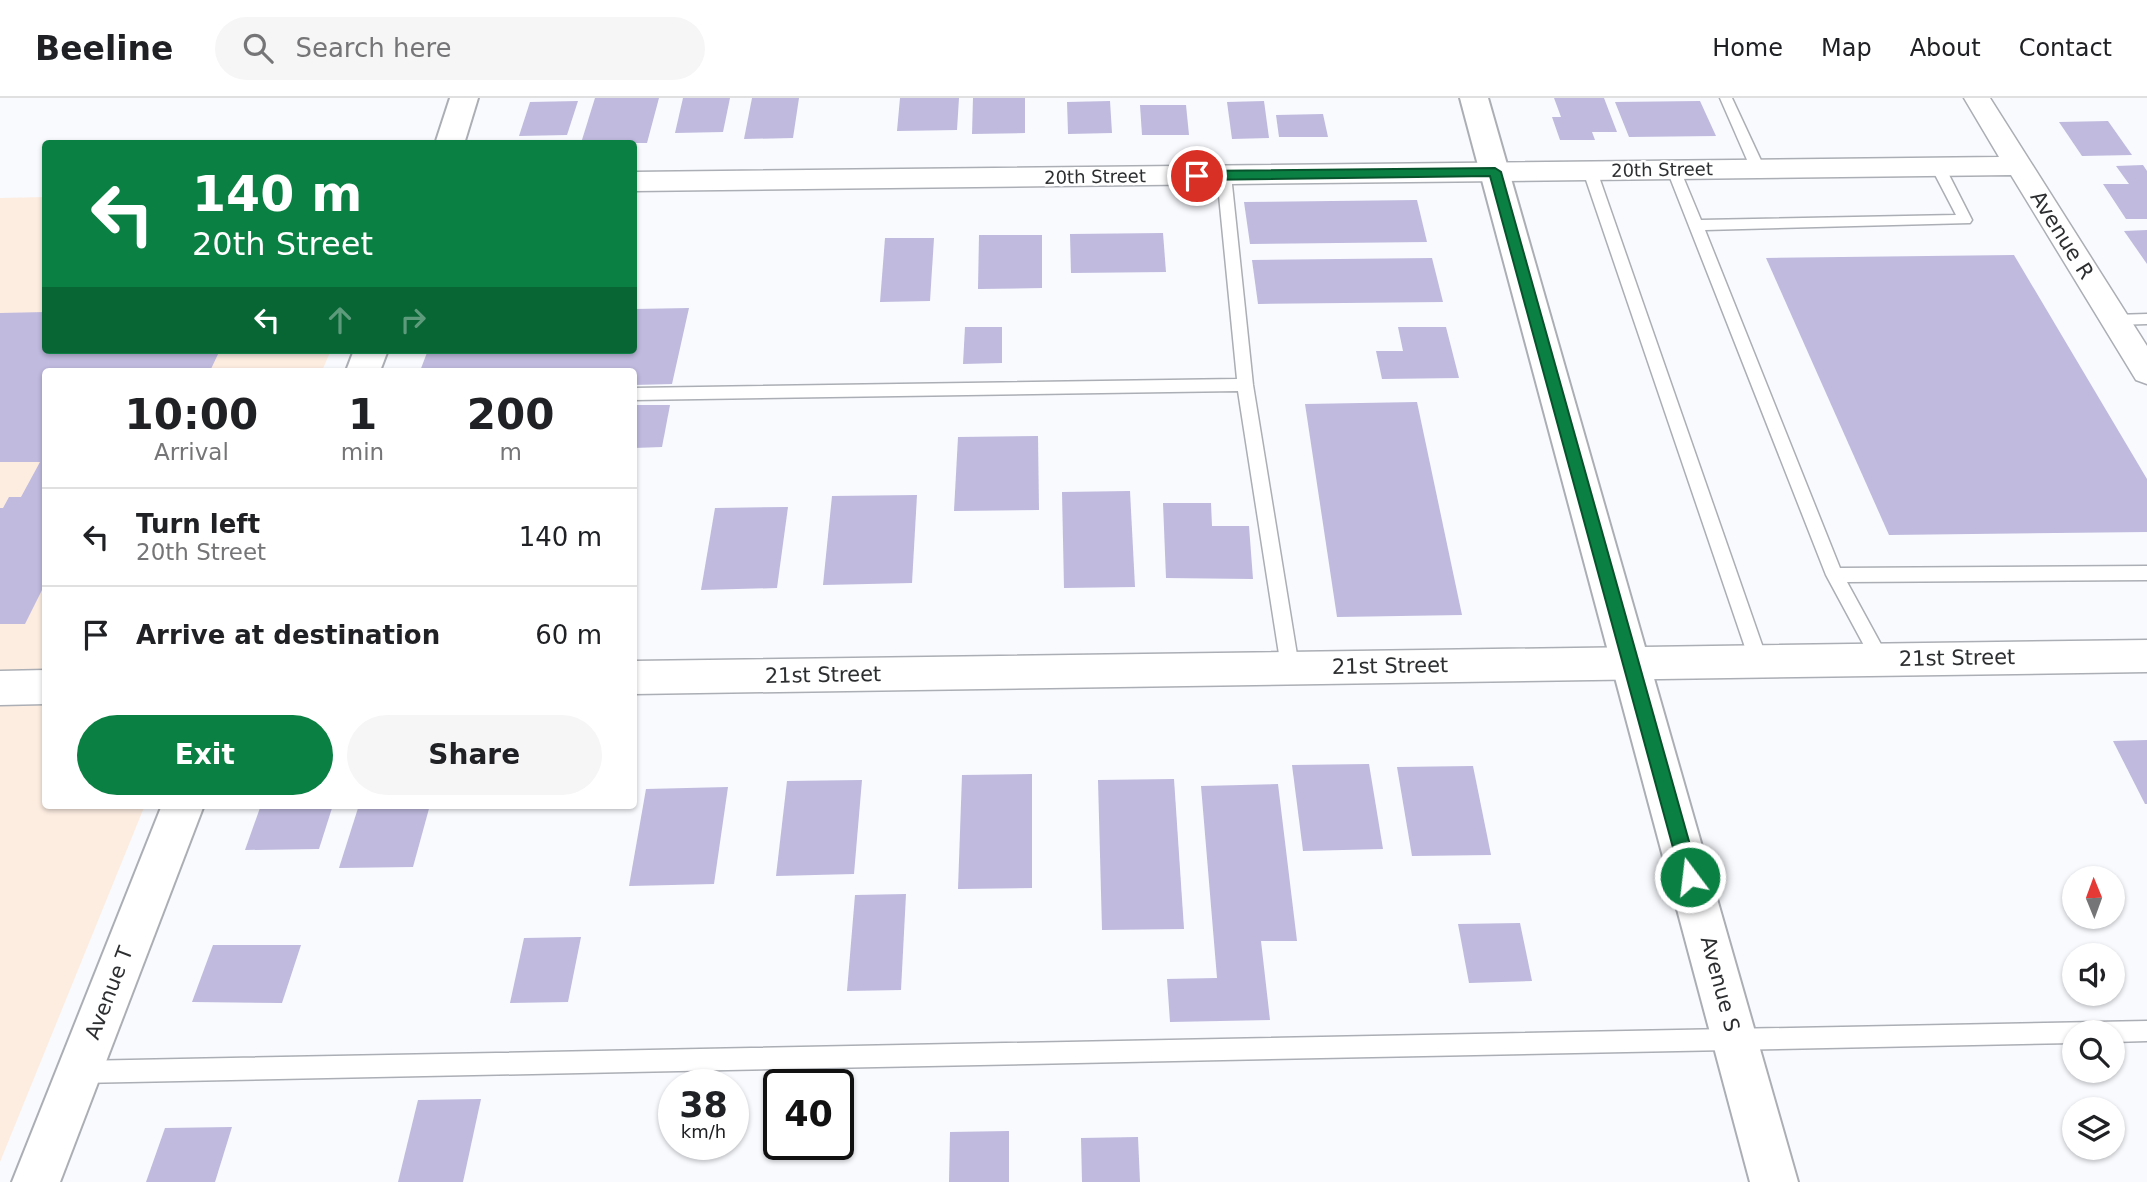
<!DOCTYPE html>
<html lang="en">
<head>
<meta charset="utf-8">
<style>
	body { margin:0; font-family:"DejaVu Sans",sans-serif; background:#f6f6f6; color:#202124; height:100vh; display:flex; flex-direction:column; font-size:26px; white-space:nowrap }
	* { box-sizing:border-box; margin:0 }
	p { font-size:23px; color:#757577 }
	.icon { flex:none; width:38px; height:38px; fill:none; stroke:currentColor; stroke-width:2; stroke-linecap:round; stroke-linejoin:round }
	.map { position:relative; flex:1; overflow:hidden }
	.details { position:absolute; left:42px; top:270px; width:595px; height:441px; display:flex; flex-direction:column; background:#fff; border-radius:7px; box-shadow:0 2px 5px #0004 }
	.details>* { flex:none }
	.banner { position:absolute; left:42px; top:42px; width:595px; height:214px; border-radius:7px; box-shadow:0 2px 5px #0004; background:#0b8043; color:#fff; overflow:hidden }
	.needle { width:46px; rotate:359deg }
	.buttons { position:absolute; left:2062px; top:768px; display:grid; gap:14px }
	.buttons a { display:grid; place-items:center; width:63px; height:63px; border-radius:50%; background:#fff; box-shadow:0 2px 5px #0004; font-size:35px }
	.speed { position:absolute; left:658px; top:971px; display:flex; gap:14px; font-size:35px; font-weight:700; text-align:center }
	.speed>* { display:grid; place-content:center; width:91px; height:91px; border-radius:50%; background:#fff; box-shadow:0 2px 5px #0004; line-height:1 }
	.speed small { font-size:18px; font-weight:400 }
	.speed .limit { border:4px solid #111; border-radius:10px; background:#fff; color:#111 }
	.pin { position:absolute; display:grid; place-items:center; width:60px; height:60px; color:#fff; margin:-30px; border:4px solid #fff; border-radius:50%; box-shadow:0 2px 7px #0007 }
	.me { position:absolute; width:77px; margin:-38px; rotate:345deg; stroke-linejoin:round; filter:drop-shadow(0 0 5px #0008) }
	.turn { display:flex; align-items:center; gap:24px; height:147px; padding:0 35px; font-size:32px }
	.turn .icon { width:91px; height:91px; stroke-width:2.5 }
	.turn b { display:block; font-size:49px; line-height:60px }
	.lanes { display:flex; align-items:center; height:66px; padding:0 35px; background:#0003; justify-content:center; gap:35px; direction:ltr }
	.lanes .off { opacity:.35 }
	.eta { display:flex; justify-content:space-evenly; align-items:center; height:119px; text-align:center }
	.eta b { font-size:42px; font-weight:600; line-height:49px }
	.action { display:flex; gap:14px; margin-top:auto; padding:14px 35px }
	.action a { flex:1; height:80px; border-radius:42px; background:#0b8043; color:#fff; font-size:28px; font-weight:600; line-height:80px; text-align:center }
	.action a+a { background:#f6f6f6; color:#202124 }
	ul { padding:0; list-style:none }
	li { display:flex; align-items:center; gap:21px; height:98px; padding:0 35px; border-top:2px solid #e0e0e0 }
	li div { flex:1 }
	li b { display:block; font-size:26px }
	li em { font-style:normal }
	header { display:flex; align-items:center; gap:42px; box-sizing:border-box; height:98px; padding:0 35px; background:#fff; border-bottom:2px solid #e0e0e0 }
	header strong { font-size:33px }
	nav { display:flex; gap:38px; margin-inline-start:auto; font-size:24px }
	.search { width:490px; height:63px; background:#f6f6f6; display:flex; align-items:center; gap:18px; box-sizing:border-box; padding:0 24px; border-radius:38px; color:#757577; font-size:26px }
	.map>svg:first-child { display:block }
	.education { fill:#fdede1 }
	.building { fill:#bfbade }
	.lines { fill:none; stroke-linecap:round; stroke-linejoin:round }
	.service-casing { stroke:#abaeb4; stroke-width:3 }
	.minor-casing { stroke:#abaeb4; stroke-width:3 }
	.tertiary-casing { stroke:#abaeb4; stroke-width:4 }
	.service { fill:#fff; fill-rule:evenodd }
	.minor { fill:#fff; fill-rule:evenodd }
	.tertiary { fill:#fff; fill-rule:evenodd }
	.route { fill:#0b8043; stroke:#07532c; stroke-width:2 }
	.labels { text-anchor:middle; stroke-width:5; stroke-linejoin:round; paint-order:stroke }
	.far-street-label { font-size:18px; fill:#2c2e30; stroke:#fff }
	.street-label { font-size:21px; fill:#2c2e30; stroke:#fff }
</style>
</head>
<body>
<header>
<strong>Beeline</strong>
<div class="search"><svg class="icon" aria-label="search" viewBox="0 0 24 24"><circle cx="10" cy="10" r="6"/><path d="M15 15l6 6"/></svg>Search here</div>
<nav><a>Home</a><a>Map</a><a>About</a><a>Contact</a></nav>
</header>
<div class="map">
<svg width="2147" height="1084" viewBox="0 0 2147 1084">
	<rect width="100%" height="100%" fill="#f8fafe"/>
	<polygon class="education" points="45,99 46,252 331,252 322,273 46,273 46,707 145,707 0,1064 0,100"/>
	<g class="building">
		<polygon points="595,0 659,0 647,45 581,45"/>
		<polygon points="683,0 730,0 723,34 675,35"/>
		<polygon points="752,0 799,0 793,40 744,41"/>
		<polygon points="900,0 959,0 957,32 897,33"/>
		<polygon points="973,0 1025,0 1025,35 972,36"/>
		<polygon points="1554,0 1604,0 1617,34 1592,34 1595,42 1560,42 1552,19 1561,19"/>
		<polygon points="578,3 567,37 519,38 530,4"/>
		<polygon points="1110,3 1112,35 1068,36 1067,4"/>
		<polygon points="1264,3 1269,40 1232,41 1227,4"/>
		<polygon points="1700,3 1716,38 1629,39 1615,4"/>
		<polygon points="1140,7 1186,7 1189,37 1142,37"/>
		<polygon points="1323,16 1328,39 1279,39 1276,17"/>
		<polygon points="2108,23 2132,57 2082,58 2059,24"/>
		<polygon points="2143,67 2147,73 2147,121 2126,121 2103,86 2129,86 2116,68"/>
		<polygon points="1417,102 1427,144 1250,146 1244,104"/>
		<polygon points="2147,132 2147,166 2124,133"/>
		<polygon points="1163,135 1166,174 1071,175 1070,136"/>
		<polygon points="979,137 1042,137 1042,190 978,191"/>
		<polygon points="885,140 934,140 930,203 880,204"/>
		<polygon points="2014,157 2147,381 2147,434 1889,437 1766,160"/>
		<polygon points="1432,160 1443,204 1258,206 1252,162"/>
		<polygon points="689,210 672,286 634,287 634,273 420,273 428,252 634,252 634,211"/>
		<polygon points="46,214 46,252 220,252 210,273 46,273 46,484 25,526 0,526 0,410 3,410 9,399 21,399 40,364 0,364 0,215"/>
		<polygon points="965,229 1002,229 1002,265 963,266"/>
		<polygon points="1398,229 1446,229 1459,280 1382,281 1376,253 1403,253"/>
		<polygon points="1417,304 1462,517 1337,519 1305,306"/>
		<polygon points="634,307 670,307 662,349 634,350"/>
		<polygon points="1038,338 1039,412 954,413 958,339"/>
		<polygon points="1130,393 1135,489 1064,490 1062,394"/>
		<polygon points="917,397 912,485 823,487 832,398"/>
		<polygon points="1163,405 1211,405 1212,428 1249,428 1253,481 1166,480"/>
		<polygon points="788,409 777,490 701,492 715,410"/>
		<polygon points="2147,642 2147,706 2145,706 2113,643"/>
		<polygon points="1369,666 1383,751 1303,753 1292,667"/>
		<polygon points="1473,668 1491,757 1412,758 1397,669"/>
		<polygon points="1032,676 1032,790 958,791 962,677"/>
		<polygon points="1174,681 1184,831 1102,832 1098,682"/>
		<polygon points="862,682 854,776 776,778 787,683"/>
		<polygon points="1278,686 1297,843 1261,843 1270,922 1170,924 1167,881 1217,880 1201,688"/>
		<polygon points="728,689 714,786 629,788 646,691"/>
		<polygon points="261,707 333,707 319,751 245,752"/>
		<polygon points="359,707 430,707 413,769 339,770"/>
		<polygon points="906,796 901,892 847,893 855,797"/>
		<polygon points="1520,825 1532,883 1469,885 1458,826"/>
		<polygon points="581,839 568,904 510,905 524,840"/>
		<polygon points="213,847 301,847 282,905 192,904"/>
		<polygon points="481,1001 463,1084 398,1084 418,1002"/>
		<polygon points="232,1029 215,1084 146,1084 165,1030"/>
		<polygon points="1009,1033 1009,1084 949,1084 950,1034"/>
		<polygon points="1138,1039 1140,1084 1082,1084 1081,1040"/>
	</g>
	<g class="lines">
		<defs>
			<g id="service">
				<polygon points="1720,0 1732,0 1765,71 1763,74 1753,74 1751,71"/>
				<polygon points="1938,65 1945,69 1972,122 1970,125 1705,132 1840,470 2147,468 2147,482 1847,484 1889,561 1886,566 1880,569 1874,566 1826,477 1667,72 1669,69 1679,69 1701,122 1956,117 1931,69"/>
				<polygon points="1590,69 1597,73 1768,564 1765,569 1759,572 1753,569 1750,564 1583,73"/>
				<polygon points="1224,72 1231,77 1253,287 1299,569 1296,575 1290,577 1284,575 1281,569 1238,293 634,302 634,290 1237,281 1217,77"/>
				<polygon points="2147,216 2147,226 2114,227 2107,222 2114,217"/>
				<polygon points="2147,923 2147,943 2112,944 2112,934 2074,934 2074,945 79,985 71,982 68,974 71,966 79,963"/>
			</g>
			<g id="minor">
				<polygon points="1964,0 1990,0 2147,248 2147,286 2136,282 2011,77 634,93 634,74 1999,59"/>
				<polygon points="2147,542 2147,574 634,596 634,563"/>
				<polygon points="46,572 46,606 0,607 0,573"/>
			</g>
			<g id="tertiary">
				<polygon points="450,0 478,0 464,46 435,46"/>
				<polygon points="1460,0 1488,0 1798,1084 1750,1084"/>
				<polygon points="354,252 388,252 380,273 346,273"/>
				<polygon points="162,707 204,707 60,1084 12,1084"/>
			</g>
		</defs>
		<use href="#service" class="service-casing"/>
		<use href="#minor" class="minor-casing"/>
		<use href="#tertiary" class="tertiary-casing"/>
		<use href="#service" class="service"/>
		<use href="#minor" class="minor"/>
		<use href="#tertiary" class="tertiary"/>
	</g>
	<polygon class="route" points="1495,70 1501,74 1699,779 1697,785 1690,788 1684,785 1681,779 1490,78 1197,82 1191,78 1197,73"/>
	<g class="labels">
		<g class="far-street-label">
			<text transform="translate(1662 72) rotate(-1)" y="6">20th Street</text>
			<text transform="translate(1095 79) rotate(-1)" y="6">20th Street</text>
		</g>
		<g class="street-label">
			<text transform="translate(2062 137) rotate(58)" y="7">Avenue R</text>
			<text transform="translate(1957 560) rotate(-1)" y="7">21st Street</text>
			<text transform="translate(1390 568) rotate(-1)" y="7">21st Street</text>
			<text transform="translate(823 577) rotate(-1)" y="7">21st Street</text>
			<text transform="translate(1720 886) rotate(75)" y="7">Avenue S</text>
			<text transform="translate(109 895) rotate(-69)" y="7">Avenue T</text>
		</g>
	</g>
</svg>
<div class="buttons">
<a><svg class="needle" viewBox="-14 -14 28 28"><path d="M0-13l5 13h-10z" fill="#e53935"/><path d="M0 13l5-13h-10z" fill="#757577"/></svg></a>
<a><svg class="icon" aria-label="sound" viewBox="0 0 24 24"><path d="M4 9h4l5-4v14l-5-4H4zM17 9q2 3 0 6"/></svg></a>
<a><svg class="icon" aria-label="search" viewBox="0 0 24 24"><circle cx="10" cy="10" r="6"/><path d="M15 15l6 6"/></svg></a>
<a><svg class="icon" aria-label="layers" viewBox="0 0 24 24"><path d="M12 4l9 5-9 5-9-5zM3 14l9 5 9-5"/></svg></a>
</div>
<div class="speed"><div>38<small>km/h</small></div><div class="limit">40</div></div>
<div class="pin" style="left:1197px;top:78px;background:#d93025"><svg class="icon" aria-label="arrive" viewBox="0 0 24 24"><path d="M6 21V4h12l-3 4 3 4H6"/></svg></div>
<svg class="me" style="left:1690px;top:779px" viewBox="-20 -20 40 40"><circle r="17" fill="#0b8043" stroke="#fff" stroke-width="3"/><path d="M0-11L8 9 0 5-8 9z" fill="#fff"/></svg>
<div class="banner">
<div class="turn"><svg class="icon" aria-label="left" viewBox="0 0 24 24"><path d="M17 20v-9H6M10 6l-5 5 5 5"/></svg><div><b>140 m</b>20th Street</div></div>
<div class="lanes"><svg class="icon" aria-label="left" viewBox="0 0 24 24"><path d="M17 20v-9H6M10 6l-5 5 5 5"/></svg><svg class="icon off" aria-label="ahead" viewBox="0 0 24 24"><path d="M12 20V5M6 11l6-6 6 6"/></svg><svg class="icon off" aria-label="right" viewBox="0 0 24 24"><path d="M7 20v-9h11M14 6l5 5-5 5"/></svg></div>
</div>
<section class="details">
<div class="eta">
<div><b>10:00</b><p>Arrival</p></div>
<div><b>1</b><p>min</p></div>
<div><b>200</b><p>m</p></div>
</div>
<ul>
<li><svg class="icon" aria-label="left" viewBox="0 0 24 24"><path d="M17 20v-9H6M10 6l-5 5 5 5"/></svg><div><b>Turn left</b><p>20th Street</p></div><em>140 m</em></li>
<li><svg class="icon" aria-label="arrive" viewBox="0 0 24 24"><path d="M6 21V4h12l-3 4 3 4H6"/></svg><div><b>Arrive at destination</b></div><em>60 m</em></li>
</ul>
<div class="action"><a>Exit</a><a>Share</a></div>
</section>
</div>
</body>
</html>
